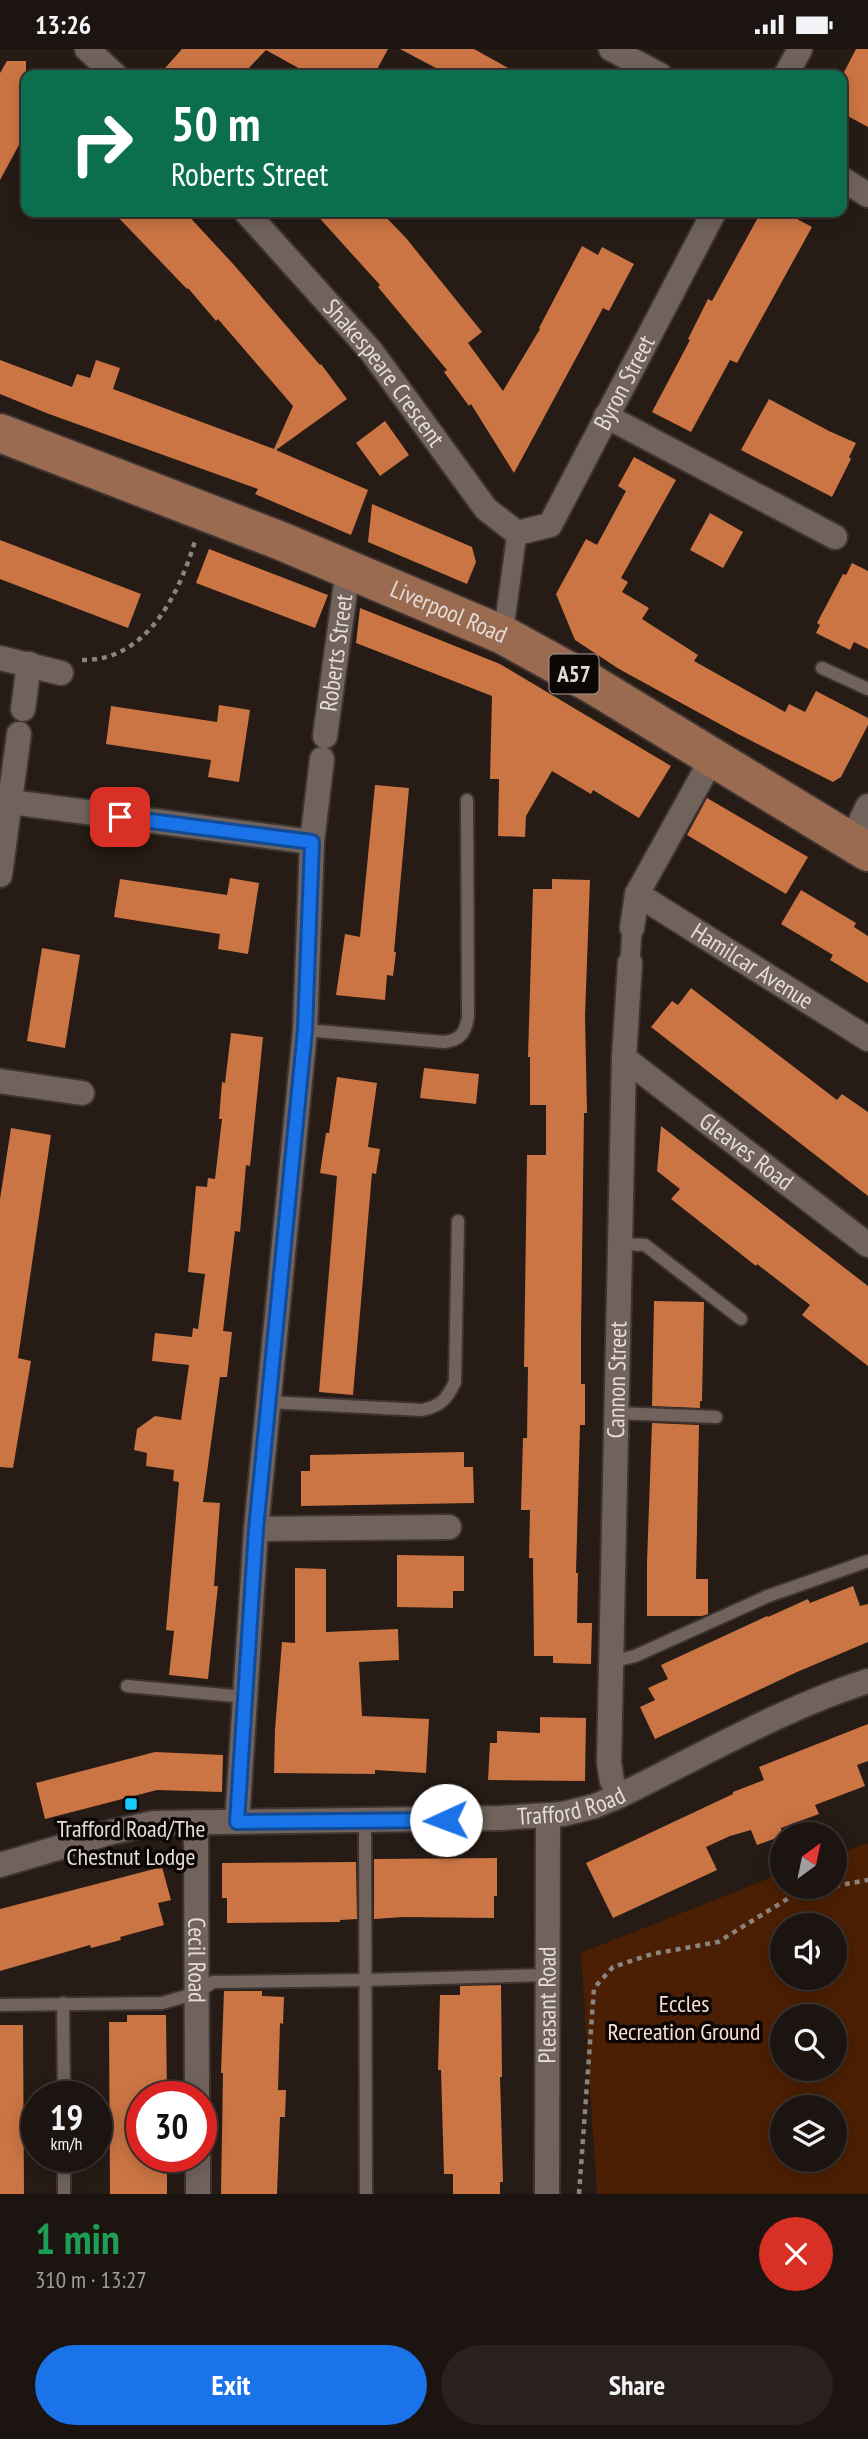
<!DOCTYPE html>
<html lang="en">
<head>
<meta charset="utf-8">
<style>
	body { margin:0; font-family:"PT Sans Narrow",sans-serif; background:#29211e; color:#f1f3f6; height:100vh; display:flex; flex-direction:column; font-size:26px; white-space:nowrap }
	* { box-sizing:border-box; margin:0 }
	p { font-size:23px; color:#a09e9f }
	.icon { flex:none; width:38px; height:38px; fill:none; stroke:currentColor; stroke-width:2; stroke-linecap:round; stroke-linejoin:round }
	.map { position:relative; height:2145px; overflow:hidden }
	.side { display:flex; flex-direction:column; background:#1c1410; flex:1 }
	.side>* { flex:none }
	.hud { position:absolute; left:21px; top:21px; width:826px; height:147px; border-radius:14px; box-shadow:0 4px 18px #0003,0 0 0 2px #3a3330; background:#0b6e4f; color:#fff; overflow:hidden }
	.needle { width:46px; rotate:33deg }
	.buttons { position:absolute; left:770px; top:1773px; display:grid; gap:14px }
	.buttons a { display:grid; place-items:center; width:77px; height:77px; border-radius:50%; background:#1c1410; box-shadow:0 4px 18px #0003,0 0 0 2px #3a3330; font-size:35px }
	.speed { position:absolute; left:21px; top:2032px; display:flex; gap:14px; font-size:35px; font-weight:700; text-align:center }
	.speed>* { display:grid; place-content:center; width:91px; height:91px; border-radius:50%; background:#1c1410; box-shadow:0 4px 18px #0003,0 0 0 2px #3a3330; line-height:1 }
	.speed small { font-size:18px; font-weight:400 }
	.speed .limit { border:10px solid #d22; background:#fff; color:#111 }
	.pin { position:absolute; display:grid; place-items:center; width:60px; height:60px; color:#fff; margin:-30px; border-radius:14px; box-shadow:0 4px 10px #0006 }
	.me { position:absolute; width:77px; margin:-38px; rotate:268deg; stroke-linejoin:round; filter:drop-shadow(0 0 5px #0008) }
	.turn { display:flex; align-items:center; gap:24px; height:147px; padding:0 35px; font-size:32px }
	.turn .icon { width:91px; height:91px; stroke-width:2.5 }
	.turn b { display:block; font-size:49px; line-height:60px }
	.round { display:grid; place-items:center; flex:none; width:74px; height:74px; border-radius:37px; background:#29211e }
	.headline { display:flex; align-items:center; justify-content:space-between; height:119px; padding:0 35px }
	h1 { font-size:42px; font-weight:700; line-height:52px; color:#1e9e55 }
	.primary-button { display:flex; gap:14px; margin-top:auto; padding:14px 35px }
	.primary-button a { flex:1; height:80px; border-radius:42px; background:#1a73e8; color:#fff; font-size:28px; font-weight:700; line-height:80px; text-align:center }
	.primary-button a+a { background:#29211e; color:#f1f3f6 }
	.status { display:flex; justify-content:space-between; align-items:center; height:49px; padding:0 35px; background:#1c1410; direction:ltr }
	.status svg { height:19px; fill:currentColor }
	.map>svg:first-child { display:block }
	.green { fill:#4b1f03; fill-rule:evenodd }
	.building { fill:#cc7544 }
	.lines { fill:none; stroke-linecap:round; stroke-linejoin:round }
	.service-casing { stroke:#3e3532; stroke-width:16 }
	.pedestrian-casing { stroke:#3e3532; stroke-width:23 }
	.minor-casing { stroke:#3e3532; stroke-width:28 }
	.primary-casing { stroke:#3e3532; stroke-width:42 }
	.path { stroke:#8c837e; stroke-width:4.5; stroke-dasharray:5 5; stroke-linecap:butt }
	.service { stroke:#71635c; stroke-width:12 }
	.pedestrian { stroke:#71635c; stroke-width:19 }
	.minor { stroke:#71635c; stroke-width:24 }
	.primary { stroke:#9a6b51; stroke-width:38 }
	.route-casing { stroke:#114b97; stroke-width:18 }
	.route { stroke:#1a73e8; stroke-width:12 }
	.poi-dot { fill:#19cafc; stroke:#0c0705; stroke-width:2.5 }
	.labels { text-anchor:middle; stroke-width:7; stroke-linejoin:round; paint-order:stroke }
	.shield { fill:#0c0705; stroke:#a39c99; stroke-width:2 }
	.shield-label { font-size:23px; font-weight:bold; fill:#e4dcd8 }
	.street-label { font-size:24px; fill:#e4dcd8; stroke:#0c0705 }
	.poi-label { font-size:24px; fill:#e4dcd8; stroke:#0c0705 }
	.park-label { font-size:24px; fill:#f5ddd1; stroke:#0c0705 }
</style>
</head>
<body>
<div class="status"><b>13:26</b><svg viewBox="0 0 49 12"><path d="M0 12V9h3v3zM5 12V6h3v6zM10 12V3h3v9zM15 12V0h3v12zM26 1h20v11H26zM47 4h2v5h-2z"/></svg></div>
<div class="map">
<svg width="868" height="2145" viewBox="0 0 868 2145">
	<rect width="100%" height="100%" fill="#261b15"/>
	<path class="green" d="M868,1794V2145H597L581,1904L782,1824V1838H835V1806ZM782,1876H835V1928H782ZM782,1967H835V2020H782ZM782,2058H835V2110H782Z"/>
	<g class="building">
		<polygon points="182,0 388,0 374,26 311,26 266,1 242,26 159,26"/>
		<polygon points="400,0 474,0 521,26 449,26"/>
		<polygon points="856,0 868,0 868,78 842,64 842,27"/>
		<polygon points="7,12 26,12 26,83 0,131 0,24"/>
		<polygon points="113,163 185,163 234,216 320,316 321,315 347,350 276,401 368,441 351,486 255,445 258,440 49,365 0,345 0,311 72,338 77,325 90,329 96,311 120,319 113,340 274,400 293,357 218,270 216,272 188,239 187,240"/>
		<polygon points="314,163 381,163 406,189 482,283 468,294 503,342 540,280 539,279 582,197 598,206 602,198 634,215 609,262 603,259 514,424 471,355 469,357 444,323 447,321 378,238 380,236"/>
		<polygon points="761,163 784,163 812,178 737,314 730,311 691,383 652,363 690,291 688,290 708,250 712,252"/>
		<polygon points="769,350 829,382 856,394 849,408 851,410 832,448 741,401"/>
		<polygon points="385,372 409,406 380,427 356,394"/>
		<polygon points="634,408 676,431 621,529 628,533 622,543 649,559 642,570 698,606 694,612 785,663 789,655 805,663 816,642 868,669 868,676 841,728 833,733 738,685 619,620 575,591 556,545 586,490 597,496 626,442 618,437"/>
		<polygon points="372,455 472,498 476,513 467,535 368,493"/>
		<polygon points="710,464 743,483 723,519 690,501"/>
		<polygon points="0,491 141,545 128,579 0,530"/>
		<polygon points="209,500 328,546 315,579 196,534"/>
		<polygon points="852,514 868,522 868,600 854,593 850,601 816,584 820,576 817,574 843,525 846,526"/>
		<polygon points="360,559 500,615 671,717 639,769 593,741 591,745 552,722 526,767 525,788 498,787 499,730 490,730 492,647 356,594"/>
		<polygon points="219,656 250,661 239,733 208,728 211,711 106,695 111,657 217,673"/>
		<polygon points="375,736 409,739 394,903 396,903 393,927 387,926 385,951 336,946 345,885 360,888"/>
		<polygon points="707,749 808,808 786,845 687,786"/>
		<polygon points="230,829 259,834 248,905 218,900 220,885 114,868 120,830 227,846"/>
		<polygon points="552,830 590,831 585,967 587,1064 584,1064 581,1285 581,1335 585,1335 585,1376 580,1376 576,1524 578,1524 577,1574 592,1574 591,1615 553,1614 553,1607 534,1607 533,1509 529,1509 530,1461 521,1461 523,1389 527,1389 528,1318 524,1318 527,1106 546,1106 546,1056 530,1056 530,1008 528,1008 533,840 552,840"/>
		<polygon points="801,841 856,874 854,878 868,887 868,934 830,911 833,906 781,875"/>
		<polygon points="42,899 80,906 65,999 27,992"/>
		<polygon points="691,939 837,1051 842,1045 868,1063 868,1147 651,978 672,952 678,956"/>
		<polygon points="231,984 263,988 250,1117 246,1116 240,1183 235,1182 223,1282 232,1283 227,1328 220,1328 203,1453 220,1454 214,1537 218,1537 208,1630 169,1626 174,1582 166,1581 179,1433 173,1432 174,1421 146,1417 147,1404 134,1401 137,1380 155,1367 181,1371 189,1316 152,1312 155,1284 192,1288 193,1279 198,1280 205,1225 188,1223 196,1137 207,1138 208,1129 215,1130 222,1070 219,1070 222,1033 225,1034"/>
		<polygon points="424,1019 479,1025 476,1055 420,1049"/>
		<polygon points="337,1028 377,1034 368,1098 380,1100 376,1125 372,1124 353,1346 319,1343 337,1127 320,1124 326,1084 329,1084"/>
		<polygon points="661,1077 868,1237 868,1317 802,1266 810,1256 757,1215 756,1217 671,1150 680,1140 657,1122"/>
		<polygon points="11,1079 51,1086 18,1309 31,1312 13,1419 0,1418 0,1150"/>
		<polygon points="654,1252 704,1253 702,1352 700,1352 700,1359 652,1357"/>
		<polygon points="652,1374 699,1376 696,1530 708,1530 708,1565 702,1567 647,1567 647,1514"/>
		<polygon points="464,1403 464,1418 473,1418 474,1454 301,1457 301,1422 310,1422 310,1406"/>
		<polygon points="397,1506 464,1507 464,1542 453,1542 453,1559 397,1558"/>
		<polygon points="295,1519 326,1520 326,1583 398,1580 399,1611 359,1613 362,1667 429,1670 426,1724 375,1721 375,1725 274,1724 275,1681 282,1593 295,1594"/>
		<polygon points="853,1537 860,1557 868,1555 868,1593 797,1623 655,1690 640,1658 655,1651 648,1639 668,1630 661,1616 767,1567 768,1568 808,1550 810,1554"/>
		<polygon points="540,1668 586,1669 585,1732 488,1731 490,1694 497,1694 497,1682 540,1684"/>
		<polygon points="868,1675 868,1712 857,1716 865,1737 815,1756 819,1765 781,1779 782,1787 757,1796 751,1781 730,1787 706,1798 717,1821 613,1869 586,1814 733,1745 733,1743 764,1731 759,1718"/>
		<polygon points="155,1703 223,1706 222,1743 157,1741 45,1770 36,1734"/>
		<polygon points="497,1809 497,1847 494,1847 494,1869 404,1868 374,1870 374,1810"/>
		<polygon points="356,1813 357,1870 340,1871 340,1873 227,1874 227,1849 222,1849 222,1814"/>
		<polygon points="162,1818 171,1851 158,1854 164,1876 120,1888 121,1891 91,1899 90,1896 0,1922 0,1860"/>
		<polygon points="501,1936 502,2028 500,2028 503,2133 500,2133 500,2145 453,2145 453,2125 444,2125 441,2021 438,2021 440,1946 460,1946 460,1937"/>
		<polygon points="224,1942 262,1942 262,1947 284,1948 283,1975 280,1974 278,2041 286,2041 285,2068 280,2068 277,2145 221,2145 223,2024 221,2024"/>
		<polygon points="127,1966 166,1966 167,2048 142,2048 142,2107 167,2107 167,2145 110,2145 109,1973 127,1973"/>
		<polygon points="0,1976 23,1976 24,2145 0,2145"/>
	</g>
	<g class="lines">
		<defs>
			<g id="service">
				<polyline points="822,619 868,640"/>
				<path d="M305,981L444,993C460,991 465,985 468,968L467,751"/>
				<polyline points="620,1195 645,1196 741,1270"/>
				<path d="M267,1353L422,1361C441,1357 447,1350 455,1333L458,1172"/>
				<polyline points="616,1364 716,1368"/>
				<polyline points="611,1613 635,1607 768,1547 868,1512"/>
				<polyline points="127,1637 245,1648"/>
				<polyline points="365,1773 366,2145"/>
				<polyline points="63,1954 64,2048"/>
				<polyline points="0,1956 162,1954 197,1944 213,1933 365,1931 547,1926"/>
				<polyline points="64,2107 64,2145"/>
			</g>
			<g id="pedestrian">
				<polyline points="503,586 517,484"/>
				<polyline points="630,914 632,879"/>
			</g>
			<g id="minor">
				<polyline points="87,0 115,26"/>
				<polyline points="611,0 660,26"/>
				<polyline points="786,26 800,0"/>
				<polyline points="842,130 868,146"/>
				<path id="s1" d="M246,163L371,302L486,460L517,484L550,476L714,163"/>
				<polyline points="606,367 835,488"/>
				<polyline points="0,609 61,624"/>
				<polyline points="23,660 29,615"/>
				<path id="s2" d="M325,687L348,520"/>
				<polyline points="11,753 312,793"/>
				<polyline points="851,792 868,757"/>
				<polyline points="0,826 19,685"/>
				<path id="s3" d="M637,845L868,990"/>
				<polyline points="632,879 637,845 713,708"/>
				<path id="s4" d="M624,1009L868,1196"/>
				<polyline points="0,1032 82,1044"/>
				<polyline points="256,1480 449,1478"/>
				<path id="s5" d="M619,1747L612,1732L609,1714L624,1009L630,914"/>
				<path id="s6" d="M196,1773L197,2048"/>
				<polyline points="237,1773 256,1480 305,981 312,793 322,710"/>
				<path id="s7" d="M0,1816L112,1783L154,1774L500,1769L563,1765L595,1757L619,1747C701,1707 781,1660 868,1632"/>
				<polyline points="198,2107 198,2145"/>
				<path id="s8" d="M547,2145L548,1766"/>
			</g>
			<g id="primary">
				<path id="s9" d="M0,384L281,492L503,586L592,635L868,803"/>
			</g>
		</defs>
		<use href="#service" class="service-casing"/>
		<use href="#pedestrian" class="pedestrian-casing"/>
		<use href="#minor" class="minor-casing"/>
		<use href="#primary" class="primary-casing"/>
		<g class="path">
			<path d="M82,611C147,612 179,545 195,492"/>
			<polyline points="835,1837 868,1831"/>
			<polyline points="579,2145 594,1939 613,1918 652,1905 718,1893 797,1844 831,1838"/>
		</g>
		<use href="#service" class="service"/>
		<use href="#pedestrian" class="pedestrian"/>
		<use href="#minor" class="minor"/>
		<use href="#primary" class="primary"/>
	</g>
	<g class="lines">
		<defs>
			<polyline id="route" points="120,768 312,793 305,981 256,1480 237,1773 446,1771"/>
		</defs>
		<use href="#route" class="route-casing"/>
		<use href="#route" class="route"/>
	</g>
	<rect class="poi-dot" x="124" y="1748" width="14" height="14" rx="3.5"/>
	<g class="labels">
		<rect class="shield" x="549.5" y="605.5" width="49" height="39" rx="5"/>
		<g class="shield-label">
			<text x="574" y="633">A57</text>
		</g>
		<g class="street-label">
			<text dy="8" stroke="none"><textPath href="#s1" startOffset="212">Shakespeare Crescent</textPath></text>
			<text dy="8" stroke="none"><textPath href="#s1" startOffset="616">Byron Street</textPath></text>
			<text dy="8" stroke="none"><textPath href="#s9" startOffset="483">Liverpool Road</textPath></text>
			<text dy="8" stroke="none"><textPath href="#s2" startOffset="84">Roberts Street</textPath></text>
			<text dy="8" stroke="none"><textPath href="#s3" startOffset="136">Hamilcar Avenue</textPath></text>
			<text dy="8" stroke="none"><textPath href="#s4" startOffset="154">Gleaves Road</textPath></text>
			<text dy="8" stroke="none"><textPath href="#s5" startOffset="418">Cannon Street</textPath></text>
			<text dy="8" stroke="none"><textPath href="#s7" startOffset="578">Trafford Road</textPath></text>
			<text dy="8" stroke="none"><textPath href="#s6" startOffset="138">Cecil Road</textPath></text>
			<text dy="8" stroke="none"><textPath href="#s8" startOffset="189">Pleasant Road</textPath></text>
		</g>
		<g class="poi-label">
			<text x="131" y="1788">Trafford Road/The<tspan x="131" dy="28">Chestnut Lodge</tspan></text>
		</g>
		<g class="park-label">
			<text x="684" y="1963">Eccles<tspan x="684" dy="28">Recreation Ground</tspan></text>
		</g>
	</g>
</svg>
<div class="buttons">
<a><svg class="needle" viewBox="-14 -14 28 28"><path d="M0-13l5 13h-10z" fill="#e53935"/><path d="M0 13l5-13h-10z" fill="#a09e9f"/></svg></a>
<a><svg class="icon" aria-label="sound" viewBox="0 0 24 24"><path d="M4 9h4l5-4v14l-5-4H4zM17 9q2 3 0 6"/></svg></a>
<a><svg class="icon" aria-label="search" viewBox="0 0 24 24"><circle cx="10" cy="10" r="6"/><path d="M15 15l6 6"/></svg></a>
<a><svg class="icon" aria-label="layers" viewBox="0 0 24 24"><path d="M12 4l9 5-9 5-9-5zM3 14l9 5 9-5"/></svg></a>
</div>
<div class="speed"><div>19<small>km/h</small></div><div class="limit">30</div></div>
<div class="pin" style="left:120px;top:768px;background:#d93025"><svg class="icon" aria-label="arrive" viewBox="0 0 24 24"><path d="M6 21V4h12l-3 4 3 4H6"/></svg></div>
<svg class="me" style="left:446px;top:1771px" viewBox="-20 -20 40 40"><circle r="19" fill="#fff"/><path d="M0-13L10 11 0 6-10 11z" fill="#1a73e8"/></svg>
<div class="hud">
<div class="turn"><svg class="icon" aria-label="right" viewBox="0 0 24 24"><path d="M7 20v-9h11M14 6l5 5-5 5"/></svg><div><b>50 m</b>Roberts Street</div></div>
</div>
</div>
<section class="side">
<div class="headline"><div><h1>1 min</h1><p>310 m · 13:27</p></div><a class="round" style="background:#d93025;color:#fff"><svg class="icon" aria-label="close" viewBox="0 0 24 24"><path d="M6 6l12 12M18 6L6 18"/></svg></a></div>
<div class="primary-button"><a>Exit</a><a>Share</a></div>
</section>
</body>
</html>
